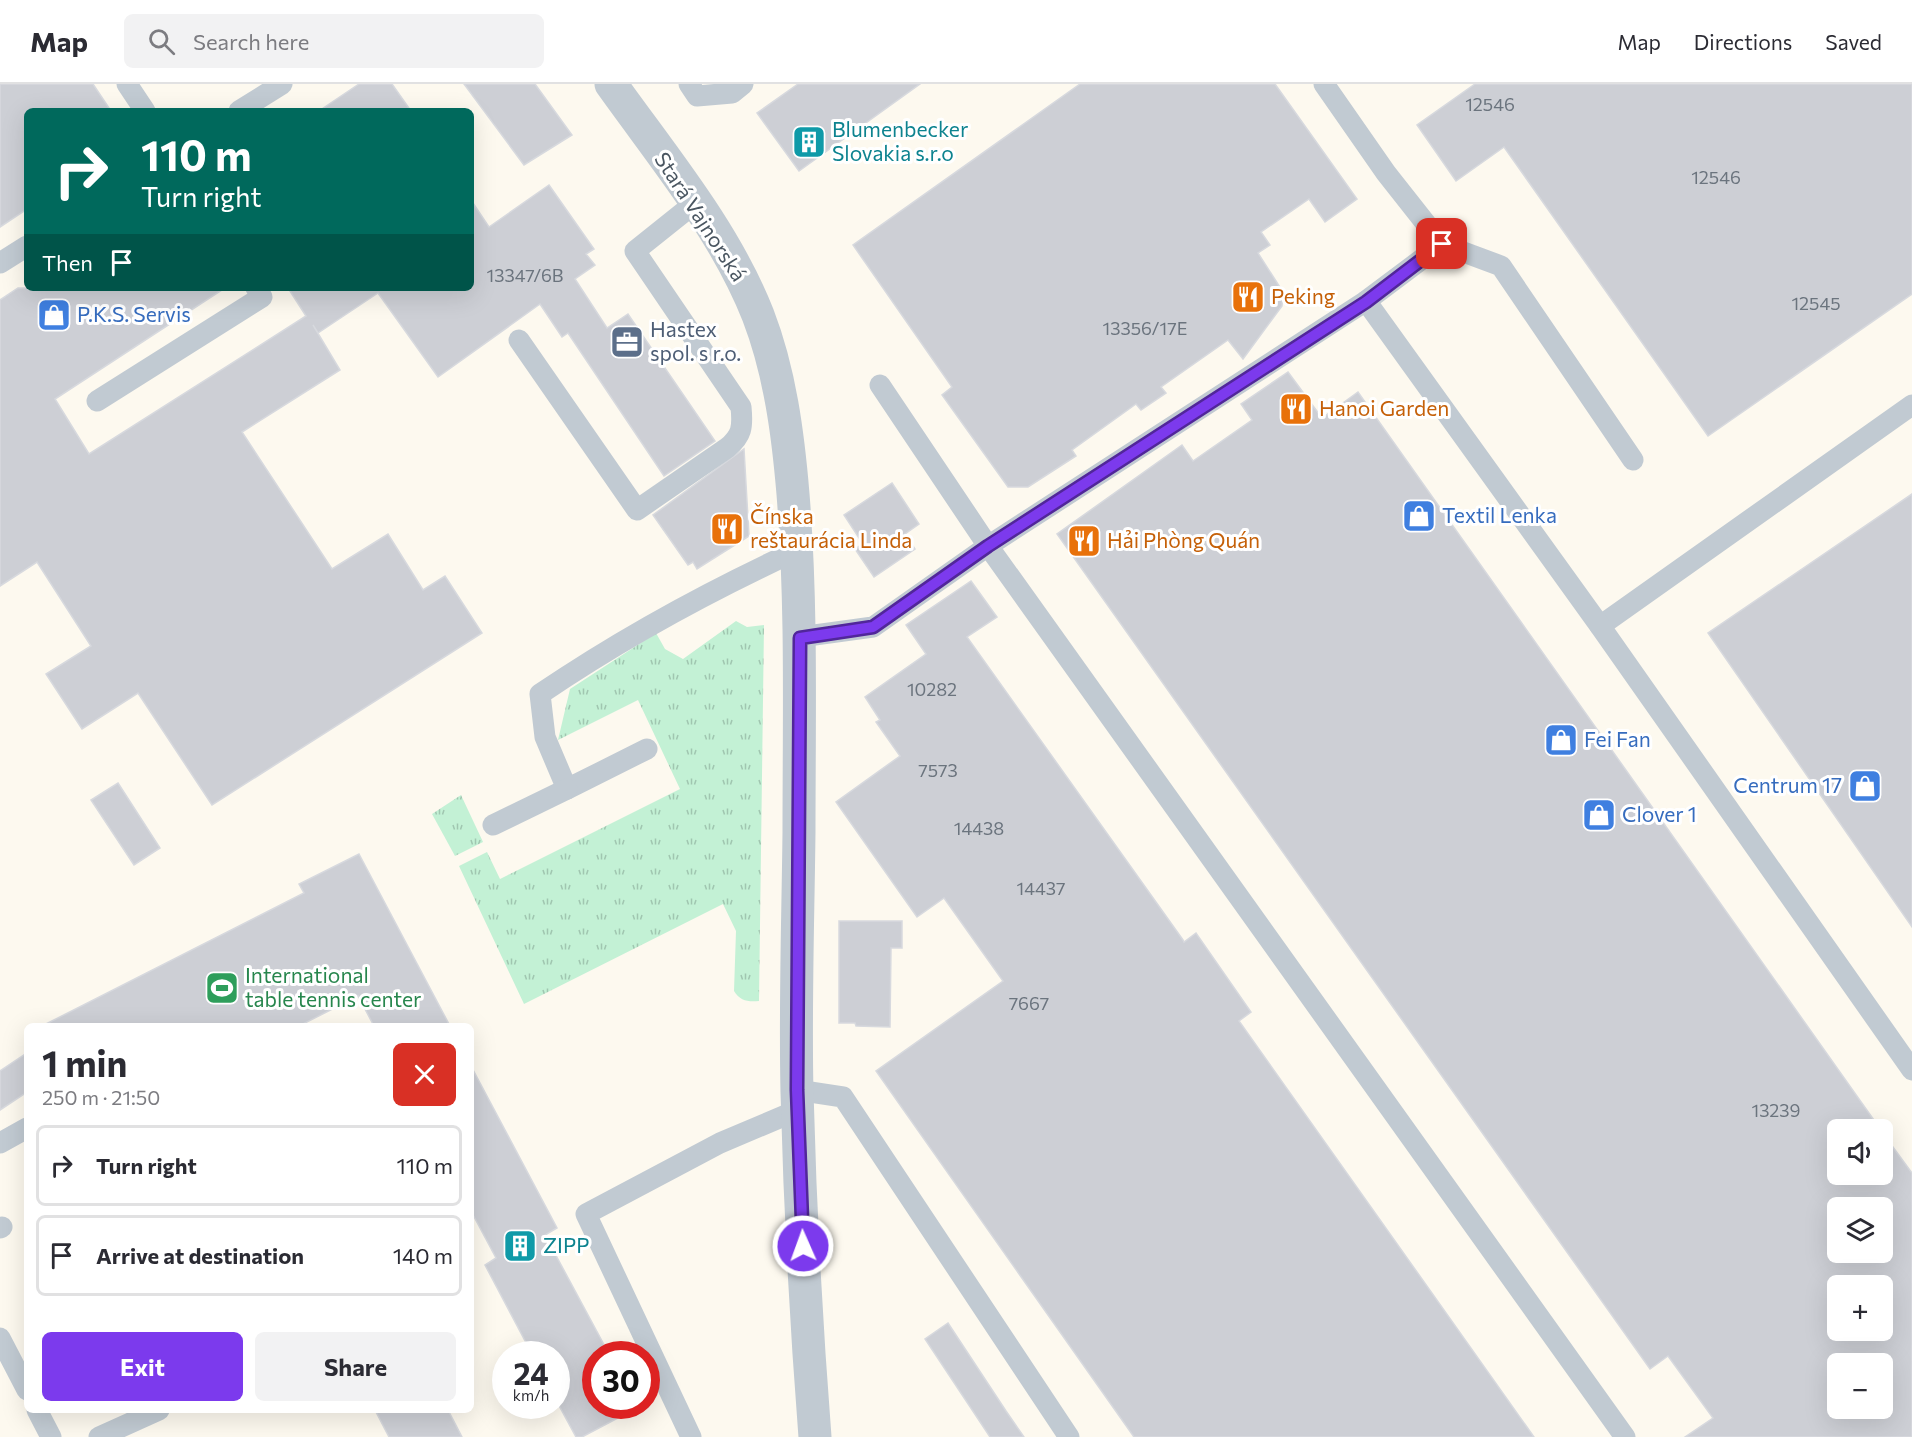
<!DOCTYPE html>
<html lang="en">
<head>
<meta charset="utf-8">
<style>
	body { margin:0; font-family:Commissioner,sans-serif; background:#f2f2f3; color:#2b2b33; height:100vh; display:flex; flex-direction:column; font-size:22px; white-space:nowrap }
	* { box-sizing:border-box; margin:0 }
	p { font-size:20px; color:#7c7c81 }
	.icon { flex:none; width:33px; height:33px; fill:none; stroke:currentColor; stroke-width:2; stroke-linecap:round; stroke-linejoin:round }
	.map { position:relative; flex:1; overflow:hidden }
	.side { position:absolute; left:24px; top:939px; width:450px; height:390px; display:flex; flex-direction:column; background:#fff; border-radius:9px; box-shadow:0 6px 24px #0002 }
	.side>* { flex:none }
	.hud { position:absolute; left:24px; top:24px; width:450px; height:183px; border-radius:9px; box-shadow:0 6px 24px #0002; background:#00695c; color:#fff; overflow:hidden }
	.buttons { position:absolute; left:1827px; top:1035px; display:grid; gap:12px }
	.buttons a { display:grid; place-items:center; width:66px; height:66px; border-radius:9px; background:#fff; box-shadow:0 6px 24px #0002; font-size:30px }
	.speed { position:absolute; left:492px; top:1257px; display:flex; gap:12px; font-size:30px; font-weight:700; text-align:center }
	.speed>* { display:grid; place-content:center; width:78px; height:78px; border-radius:50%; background:#fff; box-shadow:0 6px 24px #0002; line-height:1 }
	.speed small { font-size:15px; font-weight:400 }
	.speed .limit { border:9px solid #d22; background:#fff; color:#111 }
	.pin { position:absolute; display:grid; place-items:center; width:51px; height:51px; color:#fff; margin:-26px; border-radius:12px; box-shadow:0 3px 9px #0006 }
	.me { position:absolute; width:66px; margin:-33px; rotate:358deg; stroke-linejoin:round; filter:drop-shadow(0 0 4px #0008) }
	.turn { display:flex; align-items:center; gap:21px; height:126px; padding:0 18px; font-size:27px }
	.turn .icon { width:78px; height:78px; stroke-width:2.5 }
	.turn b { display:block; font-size:42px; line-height:51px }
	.then { display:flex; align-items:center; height:57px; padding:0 18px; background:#0003; gap:12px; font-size:22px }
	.round { display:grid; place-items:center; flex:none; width:63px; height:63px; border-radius:9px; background:#f2f2f3 }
	.headline { display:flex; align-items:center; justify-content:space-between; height:102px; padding:0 18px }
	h1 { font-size:36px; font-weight:700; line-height:45px }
	.cta { display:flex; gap:12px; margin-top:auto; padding:12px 18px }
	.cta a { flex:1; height:69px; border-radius:9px; background:#7c3aed; color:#fff; font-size:24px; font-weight:700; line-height:69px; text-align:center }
	.cta a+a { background:#f2f2f3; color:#2b2b33 }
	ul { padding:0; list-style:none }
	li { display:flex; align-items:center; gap:18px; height:81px; margin:0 12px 9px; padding:0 6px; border:3px solid #e1e1e2; border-radius:9px }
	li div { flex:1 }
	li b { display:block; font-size:22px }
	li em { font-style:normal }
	header { display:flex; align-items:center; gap:36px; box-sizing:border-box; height:84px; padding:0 30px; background:#fff; border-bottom:2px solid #e1e1e2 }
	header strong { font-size:28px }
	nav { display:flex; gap:33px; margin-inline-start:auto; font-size:21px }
	.search { width:420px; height:54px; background:#f2f2f3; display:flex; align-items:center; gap:15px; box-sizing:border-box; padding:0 21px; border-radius:9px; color:#7c7c81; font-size:22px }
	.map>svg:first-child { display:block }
	.commercial { fill:#fdf9ef; fill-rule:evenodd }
	.grass { fill:url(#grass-tufts) }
	.building { fill:#cdcfd5; stroke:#d7d9de; stroke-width:1.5; fill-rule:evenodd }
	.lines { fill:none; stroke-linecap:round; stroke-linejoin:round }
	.service { stroke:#c1cad2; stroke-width:21 }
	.minor { stroke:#c1cad2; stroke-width:33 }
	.route-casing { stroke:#51269a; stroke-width:15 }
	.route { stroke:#7c3aed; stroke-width:10 }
	.labels { text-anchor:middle; stroke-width:6; stroke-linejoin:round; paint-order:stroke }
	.number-label { font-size:18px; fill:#6b747e }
	.culture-label { font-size:21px; fill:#0d838f; stroke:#fff; text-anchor:start }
	.street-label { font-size:21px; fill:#4a5661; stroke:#fff }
	.food-label { font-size:21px; fill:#c56008; stroke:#fff; text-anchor:start }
	.shop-label { font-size:21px; fill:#366cbe; stroke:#fff; text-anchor:start }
	.service-label { font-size:21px; fill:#4e5e75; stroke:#fff; text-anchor:start }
	.leisure-label { font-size:21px; fill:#27864d; stroke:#fff; text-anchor:start }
</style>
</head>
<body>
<header>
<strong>Map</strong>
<div class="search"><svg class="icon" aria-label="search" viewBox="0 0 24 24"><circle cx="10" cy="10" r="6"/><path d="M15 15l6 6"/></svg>Search here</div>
<nav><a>Map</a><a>Directions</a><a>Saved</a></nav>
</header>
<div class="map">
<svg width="1912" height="1353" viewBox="0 0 1912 1353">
	<defs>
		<pattern id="grass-tufts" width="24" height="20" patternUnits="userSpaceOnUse" patternTransform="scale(1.5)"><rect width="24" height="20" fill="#c3f1d5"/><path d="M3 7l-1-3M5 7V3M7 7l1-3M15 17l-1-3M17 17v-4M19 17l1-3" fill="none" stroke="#a0c6b0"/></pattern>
	</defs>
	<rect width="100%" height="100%" fill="#f5f3f3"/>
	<path class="commercial" d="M0,0H1912V1353H0ZM27,27H471V204H27ZM27,942H471V1326H27ZM1838,1046H1882V1090H1838ZM1838,1124H1882V1168H1838ZM1838,1202H1882V1246H1838ZM506,1270H556V1322H506ZM596,1270H646V1322H596ZM1838,1280H1882V1324H1838Z"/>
	<g class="grass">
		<path d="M736,537L747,543L764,541L759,917C748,918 740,917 734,907L736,847L723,820L524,920L459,782L487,768L500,795L680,705L638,616L558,656L570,605L656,549L665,565L683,575Z"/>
		<polygon points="461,711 483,758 455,772 432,730"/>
	</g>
	<g class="building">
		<polygon points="0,0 93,0 111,27 27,27 27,125 0,143"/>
		<polygon points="359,0 392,0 411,27 319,27"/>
		<polygon points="464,0 535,0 572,51 524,81"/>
		<polygon points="798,0 920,0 799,87 757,29"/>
		<polygon points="1080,0 1275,0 1357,115 1325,138 1309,115 1261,148 1270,161 1258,169 1283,208 1282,222 1243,275 1228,256 1161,303 1166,309 1141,326 1136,320 1072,366 1076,372 1028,403 1008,403 942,311 952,303 853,161"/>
		<polygon points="1475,0 1912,0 1912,210 1708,352 1504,63 1456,97 1417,41"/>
		<polygon points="549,101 594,165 586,170 595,181 575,195 607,244 628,230 715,357 664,392 568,249 562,253 540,220 438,293 378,209 318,249 313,241 340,286 242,348 332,485 388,450 423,506 445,492 482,549 212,721 138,609 82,645 46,590 91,562 37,478 0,502 0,216 18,204 225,204 55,315 89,370 306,232 288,204 471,204 471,116 489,143"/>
		<path d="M1288,288L1322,334L1358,308L1881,1046H1838V1090H1882V1048L1912,1089V1353H1685L1713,1334L1668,1272L1650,1285L1057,450L1182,361L1193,377L1252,336L1241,320ZM1838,1124H1882V1168H1838ZM1838,1202H1882V1246H1838ZM1838,1280H1882V1324H1838Z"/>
		<polygon points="744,365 749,452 697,485 693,478 688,481 653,431"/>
		<polygon points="892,399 919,440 905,450 915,465 874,493 855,465 863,460 844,431"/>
		<polygon points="1912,410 1912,843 1708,549"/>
		<polygon points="971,497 997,533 967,553 1183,856 1184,858 1196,849 1251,928 1239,937 1534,1353 1134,1353 876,987 1003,897 944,814 917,833 836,718 900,672 876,638 880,636 865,613 926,570 906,541"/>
		<polygon points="118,699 160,764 134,781 91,716"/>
		<polygon points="359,770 450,942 374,942 358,912 299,942 42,942 304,809 299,800"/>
		<polygon points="839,837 902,837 902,864 891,864 890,943 856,942 855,939 839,939"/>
		<polygon points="27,969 27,1008 0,1026 0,987"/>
		<polygon points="471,982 557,1144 545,1151 609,1270 596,1270 596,1322 636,1322 637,1324 582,1353 576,1353 556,1316 556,1270 532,1270 485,1181 496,1174 471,1127"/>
		<polygon points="948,1239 1006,1327 1024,1353 990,1353 925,1255"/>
		<polygon points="375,1326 448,1326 462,1353 389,1353"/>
	</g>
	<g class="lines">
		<g class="service">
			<polyline points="127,0 145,27"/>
			<polyline points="689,0 697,12 732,9 743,0"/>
			<polyline points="1324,0 1386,89 1442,160 1366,217"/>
			<polyline points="239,27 282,0"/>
			<polyline points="1442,160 1501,182 1633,376"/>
			<polyline points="0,179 27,162"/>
			<path d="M519,256L637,426L727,364C742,352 743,343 741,323L635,167L695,119"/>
			<polyline points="880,301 988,462 1625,1353"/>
			<polyline points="97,317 262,213 256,204"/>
			<polyline points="1600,542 1912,321"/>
			<polyline points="800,553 873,543 988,462 1366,217 1600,542 1912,986"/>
			<path d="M647,665L567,705L545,653L540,610C621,555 709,507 798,466"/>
			<polyline points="493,741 567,705"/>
			<polyline points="797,1006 843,1013 1069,1353"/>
			<polyline points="0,1059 27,1044"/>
			<polyline points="0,1144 2,1143"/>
			<polyline points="0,1254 27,1306"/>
			<polyline points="37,1326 51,1353"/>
			<polyline points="99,1353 159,1326"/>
			<polyline points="691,1353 586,1130 720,1059 798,1026"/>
		</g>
		<path class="minor" d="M611,0C663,73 725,147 758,231C780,288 788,350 793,410C802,523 799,635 799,748C798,835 795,922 797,1008C800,1124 806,1238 815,1353"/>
	</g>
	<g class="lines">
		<defs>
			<polyline id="route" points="803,1162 797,1006 800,554 873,543 988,462 1366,218 1442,160"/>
		</defs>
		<use href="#route" class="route-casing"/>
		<use href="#route" class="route"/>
	</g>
	<defs>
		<symbol id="building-square" viewBox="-11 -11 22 22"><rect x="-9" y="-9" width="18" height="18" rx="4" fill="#0f9aa8" stroke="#fff"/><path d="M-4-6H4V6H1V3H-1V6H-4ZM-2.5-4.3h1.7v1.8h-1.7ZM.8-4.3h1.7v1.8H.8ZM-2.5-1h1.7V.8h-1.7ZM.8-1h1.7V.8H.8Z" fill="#fff"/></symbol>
		<symbol id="restaurant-square" viewBox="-11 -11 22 22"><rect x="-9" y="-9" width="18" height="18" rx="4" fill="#e8710a" stroke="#fff"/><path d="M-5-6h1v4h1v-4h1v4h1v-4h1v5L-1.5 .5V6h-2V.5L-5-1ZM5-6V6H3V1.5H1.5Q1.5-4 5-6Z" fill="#fff"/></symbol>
		<symbol id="shop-square" viewBox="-11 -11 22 22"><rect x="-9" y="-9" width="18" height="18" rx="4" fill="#3f7fe0" stroke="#fff"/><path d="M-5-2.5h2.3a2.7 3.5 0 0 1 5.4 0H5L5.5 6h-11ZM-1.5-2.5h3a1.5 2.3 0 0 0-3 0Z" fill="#fff"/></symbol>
		<symbol id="office-square" viewBox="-11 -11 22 22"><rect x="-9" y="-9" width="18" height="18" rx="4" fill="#5c6f8a" stroke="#fff"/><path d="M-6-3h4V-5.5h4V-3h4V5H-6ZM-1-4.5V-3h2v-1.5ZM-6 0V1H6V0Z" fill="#fff"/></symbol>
		<symbol id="stadium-square" viewBox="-11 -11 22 22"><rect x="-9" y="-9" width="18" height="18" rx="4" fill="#2e9e5b" stroke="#fff"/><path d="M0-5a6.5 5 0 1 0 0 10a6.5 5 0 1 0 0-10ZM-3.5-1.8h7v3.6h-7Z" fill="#fff"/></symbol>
	</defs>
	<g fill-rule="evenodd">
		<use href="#building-square" x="790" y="39" width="38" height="38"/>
		<use href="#restaurant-square" x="1229" y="194" width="38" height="38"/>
		<use href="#shop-square" x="35" y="212" width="38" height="38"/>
		<use href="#office-square" x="608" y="239" width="38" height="38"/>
		<use href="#restaurant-square" x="1277" y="306" width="38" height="38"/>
		<use href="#shop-square" x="1400" y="413" width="38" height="38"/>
		<use href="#restaurant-square" x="708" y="426" width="38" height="38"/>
		<use href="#restaurant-square" x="1065" y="438" width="38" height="38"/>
		<use href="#shop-square" x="1542" y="637" width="38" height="38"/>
		<use href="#shop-square" x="1846" y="683" width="38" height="38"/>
		<use href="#shop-square" x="1580" y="712" width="38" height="38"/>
		<use href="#stadium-square" x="203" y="885" width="38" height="38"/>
		<use href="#building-square" x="501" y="1143" width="38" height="38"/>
	</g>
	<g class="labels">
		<g class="number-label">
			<text x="1490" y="27">12546</text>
			<text x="1716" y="100">12546</text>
			<text x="525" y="198">13347/6B</text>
			<text x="1816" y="226">12545</text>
			<text x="1145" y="251">13356/17E</text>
			<text x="932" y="612">10282</text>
			<text x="938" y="693">7573</text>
			<text x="979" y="751">14438</text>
			<text x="1041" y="811">14437</text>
			<text x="1029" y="926">7667</text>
			<text x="1776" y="1033">13239</text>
		</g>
		<g class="culture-label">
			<text x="832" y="53">Blumenbecker<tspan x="832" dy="24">Slovakia s.r.o</tspan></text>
			<text x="543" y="1169">ZIPP</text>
		</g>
		<g class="street-label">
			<text transform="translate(700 133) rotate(57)" y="7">Stará Vajnorská</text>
		</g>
		<g class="food-label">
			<text x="1271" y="220">Peking</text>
			<text x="1319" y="332">Hanoi Garden</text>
			<text x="750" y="440">Čínska<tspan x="750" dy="24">reštaurácia Linda</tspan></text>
			<text x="1107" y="464">Hải Phòng Quán</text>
		</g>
		<g class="shop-label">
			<text x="77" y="238">P.K.S. Servis</text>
			<text x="1442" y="439">Textil Lenka</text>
			<text x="1584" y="663">Fei Fan</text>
			<text x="1842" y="709" text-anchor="end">Centrum 17</text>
			<text x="1622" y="738">Clover 1</text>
		</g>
		<g class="service-label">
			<text x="650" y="253">Hastex<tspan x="650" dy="24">spol. s r.o.</tspan></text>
		</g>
		<g class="leisure-label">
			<text x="245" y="899">International<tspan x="245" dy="24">table tennis center</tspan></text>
		</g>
	</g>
</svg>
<div class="buttons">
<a><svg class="icon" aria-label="sound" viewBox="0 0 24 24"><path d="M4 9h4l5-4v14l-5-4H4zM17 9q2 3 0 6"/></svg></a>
<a><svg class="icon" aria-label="layers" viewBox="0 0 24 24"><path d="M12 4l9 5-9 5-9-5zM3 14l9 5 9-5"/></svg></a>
<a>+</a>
<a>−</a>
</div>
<div class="speed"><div>24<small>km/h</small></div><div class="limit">30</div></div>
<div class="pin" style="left:1442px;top:160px;background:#d93025"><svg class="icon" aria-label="arrive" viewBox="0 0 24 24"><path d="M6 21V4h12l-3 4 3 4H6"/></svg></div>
<svg class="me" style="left:803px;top:1162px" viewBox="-20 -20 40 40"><circle r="17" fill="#7c3aed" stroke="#fff" stroke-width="3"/><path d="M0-11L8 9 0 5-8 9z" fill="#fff"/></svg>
<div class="hud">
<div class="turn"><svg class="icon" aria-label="right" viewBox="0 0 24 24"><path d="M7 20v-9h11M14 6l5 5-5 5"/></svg><div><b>110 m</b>Turn right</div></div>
<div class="then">Then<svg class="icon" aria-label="arrive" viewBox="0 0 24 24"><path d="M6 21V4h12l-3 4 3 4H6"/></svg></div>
</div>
<section class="side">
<div class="headline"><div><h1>1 min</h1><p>250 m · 21:50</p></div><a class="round" style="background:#d93025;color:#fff"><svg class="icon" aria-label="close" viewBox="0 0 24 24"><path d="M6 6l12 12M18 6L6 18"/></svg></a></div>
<ul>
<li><svg class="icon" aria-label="right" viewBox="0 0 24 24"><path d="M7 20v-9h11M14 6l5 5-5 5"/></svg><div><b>Turn right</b></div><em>110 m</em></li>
<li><svg class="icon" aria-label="arrive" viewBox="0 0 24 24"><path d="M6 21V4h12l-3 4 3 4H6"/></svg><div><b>Arrive at destination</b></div><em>140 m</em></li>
</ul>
<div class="cta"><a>Exit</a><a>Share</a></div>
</section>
</div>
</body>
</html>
